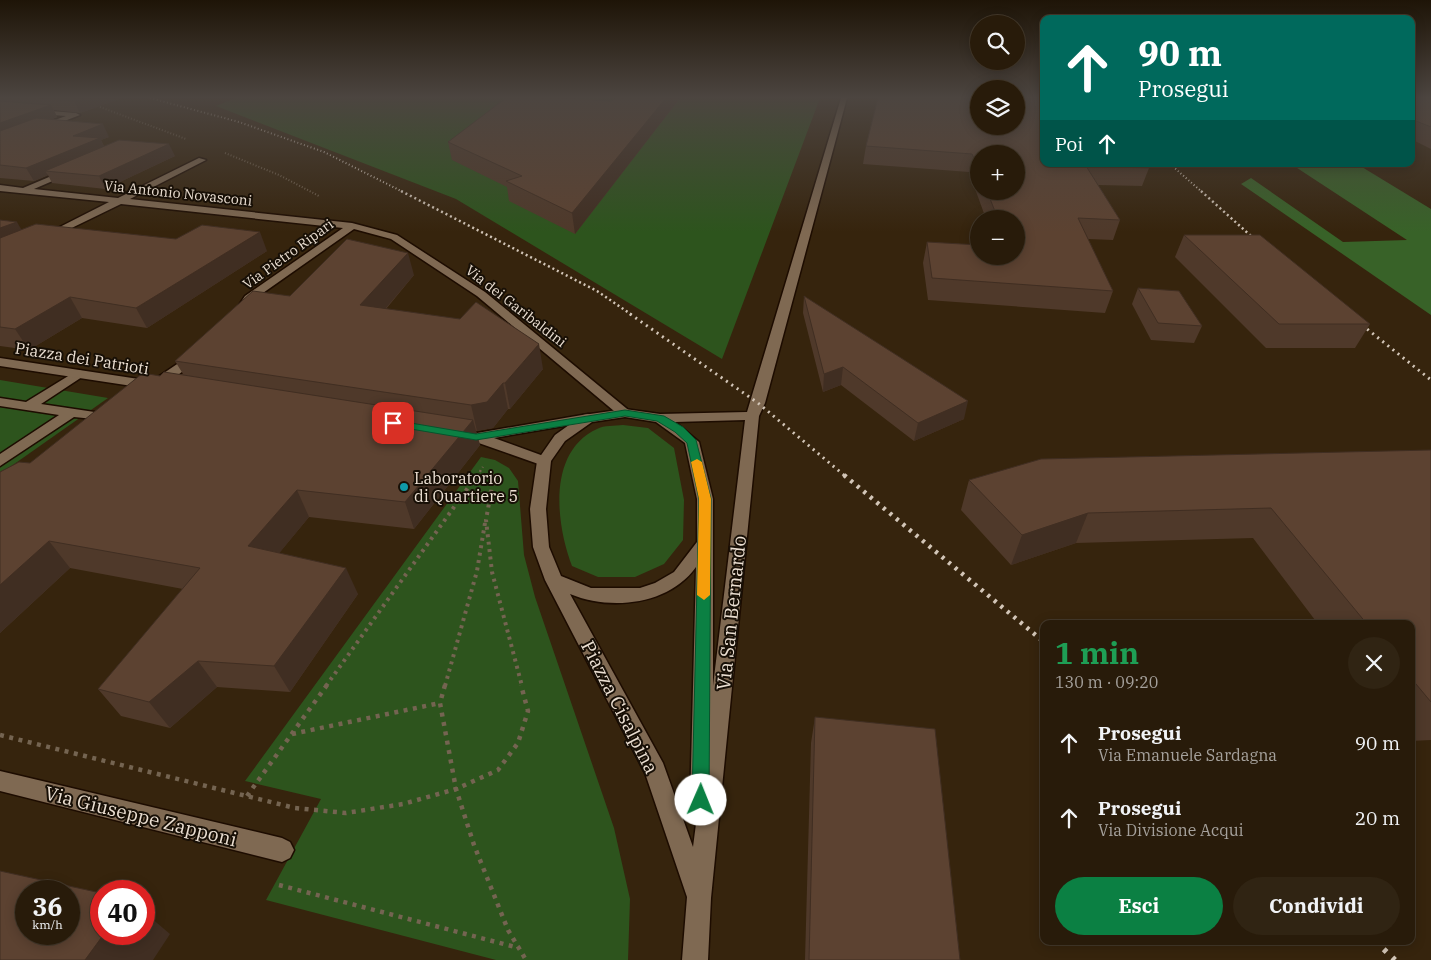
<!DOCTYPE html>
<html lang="it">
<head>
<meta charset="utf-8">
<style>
	body { margin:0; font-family:"IBM Plex Serif",serif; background:#302413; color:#f1f3f6; height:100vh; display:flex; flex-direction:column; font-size:19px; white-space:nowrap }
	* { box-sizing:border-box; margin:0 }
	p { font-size:16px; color:#a5a19c }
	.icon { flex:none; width:28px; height:28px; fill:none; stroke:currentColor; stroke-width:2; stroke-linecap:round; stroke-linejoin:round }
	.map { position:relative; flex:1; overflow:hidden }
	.sheet { position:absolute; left:1040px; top:620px; width:375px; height:325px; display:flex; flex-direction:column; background:#281b0a; border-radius:10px; box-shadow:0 2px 12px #0003,0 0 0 1px #44392b }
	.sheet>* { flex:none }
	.guide { position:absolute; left:1040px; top:15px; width:375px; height:152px; border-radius:10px; box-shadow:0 2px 12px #0003,0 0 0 1px #44392b; background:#00695c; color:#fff; overflow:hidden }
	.tools { position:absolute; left:970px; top:15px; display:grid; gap:10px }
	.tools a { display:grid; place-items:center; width:55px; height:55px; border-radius:50%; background:#281b0a; box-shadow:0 2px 12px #0003,0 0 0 1px #44392b; font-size:25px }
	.speed { position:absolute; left:15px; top:880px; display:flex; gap:10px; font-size:25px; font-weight:700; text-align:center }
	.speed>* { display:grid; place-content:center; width:65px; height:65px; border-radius:50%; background:#281b0a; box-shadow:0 2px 12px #0003,0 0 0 1px #44392b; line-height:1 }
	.speed small { font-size:12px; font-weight:400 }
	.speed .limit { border:8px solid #d22; background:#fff; color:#111 }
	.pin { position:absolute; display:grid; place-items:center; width:42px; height:42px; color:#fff; margin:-21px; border-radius:10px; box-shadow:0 2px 8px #0006 }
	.me { position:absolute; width:55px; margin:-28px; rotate:1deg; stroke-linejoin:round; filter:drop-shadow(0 0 4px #0008) }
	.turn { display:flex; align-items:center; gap:18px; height:105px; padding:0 15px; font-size:22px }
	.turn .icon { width:65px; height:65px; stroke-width:2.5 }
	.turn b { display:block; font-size:35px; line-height:42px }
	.then { display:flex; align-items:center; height:48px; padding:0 15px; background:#0003; gap:10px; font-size:19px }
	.round { display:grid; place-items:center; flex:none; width:52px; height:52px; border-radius:26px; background:#302413 }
	.overview { display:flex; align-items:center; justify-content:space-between; height:85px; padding:0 15px }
	h1 { font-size:30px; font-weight:800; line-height:38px; color:#1e9e55 }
	.action { display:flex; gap:10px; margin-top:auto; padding:10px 15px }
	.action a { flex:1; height:58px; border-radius:30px; background:#0b8043; color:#fff; font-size:20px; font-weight:800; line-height:58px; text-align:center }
	.action a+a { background:#302413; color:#f1f3f6 }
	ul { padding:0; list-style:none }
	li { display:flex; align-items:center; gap:15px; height:75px; padding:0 15px }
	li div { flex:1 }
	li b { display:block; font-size:19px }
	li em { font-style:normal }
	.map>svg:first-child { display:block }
	.green { fill:#2d541d }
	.forest { fill:#386228 }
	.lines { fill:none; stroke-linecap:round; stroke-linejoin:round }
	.pedestrian-casing { stroke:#1d0c00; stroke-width:3 }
	.minor-casing { stroke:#1d0c00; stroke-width:3 }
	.tertiary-casing { stroke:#1d0c00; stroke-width:3 }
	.path-far3 { stroke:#746451; stroke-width:2; stroke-dasharray:1 2; stroke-linecap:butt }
	.path-far2 { stroke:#746451; stroke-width:2.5; stroke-dasharray:2 3; stroke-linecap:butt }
	.path-far1 { stroke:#746451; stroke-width:4; stroke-dasharray:3 4.5; stroke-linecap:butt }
	.path { stroke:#746451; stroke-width:4.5; stroke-dasharray:4 5.5; stroke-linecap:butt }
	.pedestrian { fill:#7f6952; fill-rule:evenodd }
	.minor { fill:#7f6952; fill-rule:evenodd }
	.tertiary { fill:#7f6952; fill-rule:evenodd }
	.rail-far4 { stroke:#d3c6b8; stroke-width:2; stroke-dasharray:1 2.5; stroke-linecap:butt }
	.rail-far3 { stroke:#d3c6b8; stroke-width:2.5; stroke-dasharray:2 3; stroke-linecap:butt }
	.rail-far2 { stroke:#d3c6b8; stroke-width:3; stroke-dasharray:2 4.5; stroke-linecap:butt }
	.rail-far1 { stroke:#d3c6b8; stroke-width:4.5; stroke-dasharray:3 5.5; stroke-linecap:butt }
	.rail { stroke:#d3c6b8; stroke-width:5.5; stroke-dasharray:4 8; stroke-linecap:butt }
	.wall { fill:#4f392a; fill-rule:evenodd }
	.shaded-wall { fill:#402e22 }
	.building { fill:#5c4231; stroke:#402e22; fill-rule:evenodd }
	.route { fill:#0b8043; stroke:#07532c }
	.slow { fill:#f59e0b }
	.culture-dot { fill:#0f9aa8; stroke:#170f06; stroke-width:2 }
	.labels { text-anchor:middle; stroke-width:4; stroke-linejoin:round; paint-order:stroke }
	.far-street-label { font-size:14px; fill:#ebdfd2; stroke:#170f06 }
	.street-label { font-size:16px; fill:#ebdfd2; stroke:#170f06 }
	.poi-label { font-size:16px; fill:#ebdfd2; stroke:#170f06; text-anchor:start }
	.near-street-label { font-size:19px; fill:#ebdfd2; stroke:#170f06 }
</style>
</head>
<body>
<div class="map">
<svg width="1431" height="960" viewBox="0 0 1431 960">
	<rect width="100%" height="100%" fill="#36240d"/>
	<g class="green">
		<polygon points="235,98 820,98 722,359 456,199 216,106"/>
		<polygon points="0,380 108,398 0,474"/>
		<path d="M623,425L648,428L674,448L684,500L683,540L664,564L635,577H598L572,566C556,524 547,452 597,429C604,425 615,426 623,425Z"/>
		<polygon points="481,457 495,460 509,468 518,481 524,555 535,597 614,828 630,899 628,960 496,960 266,900 321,799 245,781"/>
	</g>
	<polygon class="forest" points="1291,164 1357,164 1431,209 1431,315 1241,184 1251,178 1343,242 1407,240"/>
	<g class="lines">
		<defs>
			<polygon id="pedestrian" points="78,370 82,371 84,374 82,377 41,404 108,414 115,418 113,421 74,417 0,466 0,454 59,415 0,406 0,398 26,402"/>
			<g id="minor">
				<polygon points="0,107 76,113 80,115 41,130 38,130 38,126 66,116 0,111"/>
				<polygon points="199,158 206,160 130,199 352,223 397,235 485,292 632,413 630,416 620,416 477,296 391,239 354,229 253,300 249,307 245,308 239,305 245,296 343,228 121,204 49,239 44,236 46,234 109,202 0,191 0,185 23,188 68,169 71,169 71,173 34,189 118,198"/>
				<polygon points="195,352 201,356 199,359 162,387 152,389 0,366 0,358 152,381"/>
				<polygon points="588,414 593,415 595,418 593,421 494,438 549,458 551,461 549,464 544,466 473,441 453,437 451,434 458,430 477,433"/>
				<polygon points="0,771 282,838 290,842 294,850 290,858 282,862 0,791"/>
			</g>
			<path id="tertiary" d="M841,98H847L765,403L759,416L711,898L708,960H682L687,897L645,773L545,580L533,547L530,509L537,461L555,435L583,415L625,409L660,414L747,412ZM625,417L656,422L685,443L697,499V542L674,572L655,583L640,588H591L561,576L549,547L546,509L551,461L565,441L592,422ZM745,420L713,686V499L699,442L675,422ZM696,567L690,807L693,815L697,816L693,847L663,763L570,594C611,611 669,605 696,567Z"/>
		</defs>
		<use href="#pedestrian" class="pedestrian-casing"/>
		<use href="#minor" class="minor-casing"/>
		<use href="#tertiary" class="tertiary-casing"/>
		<g class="path-far3">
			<polyline points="100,107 186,139"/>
			<polyline points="225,153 279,175 319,196"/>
		</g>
		<g class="path-far2">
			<polyline points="477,476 483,467"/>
			<polyline points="493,476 494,472"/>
		</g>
		<g class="path-far1">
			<polyline points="494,475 486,520 492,572 522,686"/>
			<polyline points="326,686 477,475"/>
			<polyline points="445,686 477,571 485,523"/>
		</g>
		<g class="path">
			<polyline points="445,685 440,703 456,789 474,845 508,930 526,960"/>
			<polyline points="292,734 440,703"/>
			<polyline points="0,735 295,808 346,813 403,804 456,789 498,770 518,743 528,711 521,685"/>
			<polyline points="247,796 327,685"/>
			<polyline points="279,885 519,948"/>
		</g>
		<use href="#pedestrian" class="pedestrian"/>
		<use href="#minor" class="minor"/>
		<use href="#tertiary" class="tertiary"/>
		<g class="rail-far4">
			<polyline points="150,98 239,122 324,152 403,192"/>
			<polyline points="1170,164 1202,192"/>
		</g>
		<g class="rail-far3">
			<polyline points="401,191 597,291 632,315"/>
			<polyline points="1201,191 1261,245"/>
		</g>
		<g class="rail-far2">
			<polyline points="630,314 758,403 845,476"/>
			<polyline points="1357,321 1431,380"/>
		</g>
		<polyline class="rail-far1" points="844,475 1044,642"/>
		<polyline class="rail" points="1375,941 1395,960"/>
	</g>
	<g class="wall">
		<polygon points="0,98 122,98 80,113 54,110 57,117 50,120 109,137 101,140 104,146 175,156 105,189 52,183 48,175 34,181 0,178"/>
		<polygon points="615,98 680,98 575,234 509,201 507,187 452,160 448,142 612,101"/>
		<path d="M878,98H979V126H1016V98H1044V164H1146L1149,168L1142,186L1098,185L1120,220L1113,240L1088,239L1113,291L1105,313L928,300L923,263L927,242L979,245V256H1016V219H986L969,172L863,164L866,146ZM979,154H1016V191H979Z"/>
		<polygon points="1411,98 1431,98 1431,149 1411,139"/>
		<polygon points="0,220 22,230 267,251 147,328 82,318 29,350 0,346"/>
		<polygon points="1184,235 1370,324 1355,348 1266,348 1175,257"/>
		<polygon points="414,275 386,309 543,369 510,409 508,409 493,428 476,431 480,445 414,529 309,517 279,553 358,594 290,692 217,687 170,728 121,716 98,689 183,589 70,568 0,633 0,472 30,463 160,376 183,374 175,361 290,296"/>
		<polygon points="1138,288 1202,326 1194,343 1151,340 1132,304"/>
		<polygon points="804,296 964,419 914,441 841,385 823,392 803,313"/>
		<polygon points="1431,450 1431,740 1411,741 1411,624 1318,624 1253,538 1076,543 1011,565 961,510 969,480"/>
		<polygon points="815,717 960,960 805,960 811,743"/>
	</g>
	<g class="shaded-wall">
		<polygon points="82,98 122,98 80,113 74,101"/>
		<polygon points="666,98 680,98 575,234 572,213"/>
		<polygon points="51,105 57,117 0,138 0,123"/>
		<polygon points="103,124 109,137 101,140 106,151 45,171 48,175 34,181 26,168 73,136"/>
		<polygon points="169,144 175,156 105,189 99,176"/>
		<polygon points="17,222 28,241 0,251 0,228"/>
		<polygon points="260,232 267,251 147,328 136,308"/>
		<polygon points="408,253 414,275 368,329 360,305"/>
		<polygon points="70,297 82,318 29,350 15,329"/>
		<polygon points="539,344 543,369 510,409 505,383"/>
		<polygon points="843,367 841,385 823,392 824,374"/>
		<polygon points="503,383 508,409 493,428 477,431 471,405"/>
		<polygon points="968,401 964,419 914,441 918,423"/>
		<polygon points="473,420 480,445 414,529 405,502"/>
		<polygon points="297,490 309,517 263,573 248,546"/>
		<polygon points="1088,513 1076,543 1011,565 1022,535"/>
		<polygon points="49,541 70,568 0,633 0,585"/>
		<polygon points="346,568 358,594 290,692 274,666"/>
		<polygon points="198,661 217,687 170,728 149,702"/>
		<polygon points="144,912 170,934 153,960 85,960 104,934 144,934"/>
	</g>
	<g class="building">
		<polygon points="40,98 82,98 74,101"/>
		<polygon points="506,98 561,98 612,101 615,98 666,98 572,213 506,181 522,176 448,142"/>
		<polygon points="878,98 979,98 979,126 1016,126 1016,98 1044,98 1044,164 1146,164 1149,168 1086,166 1120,220 1078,218 1113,291 932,278 927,242 979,245 979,256 1016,256 1016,219 998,219 987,191 1016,191 1016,154 979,154 979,170 972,154 866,146"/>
		<polygon points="1411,98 1431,98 1431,127 1411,119"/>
		<polygon points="0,101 51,105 0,123"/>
		<polygon points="36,118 103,124 73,136 100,138 26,168 0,165 0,131"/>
		<polygon points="119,140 169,144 99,176 45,171"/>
		<polygon points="0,220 17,222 0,228"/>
		<polygon points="36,224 176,239 202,225 260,232 136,308 70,297 15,329 0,327 0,238"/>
		<polygon points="1184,235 1260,235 1370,324 1279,324"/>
		<polygon points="347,239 408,253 360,305 460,319 476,302 539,344 505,383 503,383 487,402 471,405 175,361 253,291 290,296"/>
		<polygon points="1138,288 1179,291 1202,326 1158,323"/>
		<polygon points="804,296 898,356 968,401 918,423 843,367 824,374"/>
		<polygon points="164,372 473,420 405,502 297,490 248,546 346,568 274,666 198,661 149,702 98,689 200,568 49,541 0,585 0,472 19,462 30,463 143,373 160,376"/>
		<polygon points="1431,450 1431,702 1411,678 1411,624 1367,624 1271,508 1088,513 1022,535 969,480 1041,459"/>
		<polygon points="815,717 935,729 960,960 809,960"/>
		<path d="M0,871L101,893V934H104L85,960H0ZM26,891H69V934H26Z"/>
	</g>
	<linearGradient id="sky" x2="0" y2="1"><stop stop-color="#1e1407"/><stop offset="0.42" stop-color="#4c4540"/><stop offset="1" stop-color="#4c4540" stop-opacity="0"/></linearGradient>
	<rect width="1431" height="232" fill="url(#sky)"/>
	<polygon class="route" points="625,410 664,416 683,427 696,440 711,499 709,800 707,805 701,808 695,805 692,800 699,499 687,443 675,432 657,421 625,416 476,440 393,426 388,423 393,420 476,434"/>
	<polygon class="slow" points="697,459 702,462 711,499 710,595 704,600 697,595 699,499 691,462"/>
	<circle class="culture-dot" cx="404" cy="487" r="5"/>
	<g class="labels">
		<g class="far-street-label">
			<text transform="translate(178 193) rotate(6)" y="5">Via Antonio Novasconi</text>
			<text transform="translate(288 254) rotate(-36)" y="5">Via Pietro Ripari</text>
			<text transform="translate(516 306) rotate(38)" y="5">Via dei Garibaldini</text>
		</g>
		<g class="street-label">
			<text transform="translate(82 358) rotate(9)" y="6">Piazza dei Patrioti</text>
		</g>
		<g class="poi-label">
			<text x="414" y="484">Laboratorio<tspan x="414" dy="18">di Quartiere 5</tspan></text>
		</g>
		<g class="near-street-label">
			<text transform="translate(731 613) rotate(-84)" y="7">Via San Bernardo</text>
			<text transform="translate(620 707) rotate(63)" y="7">Piazza Cisalpina</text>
			<text transform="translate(141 816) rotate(14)" y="7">Via Giuseppe Zapponi</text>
		</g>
	</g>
</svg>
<div class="tools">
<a><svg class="icon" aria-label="search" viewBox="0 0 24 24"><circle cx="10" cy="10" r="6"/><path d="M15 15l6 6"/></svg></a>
<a><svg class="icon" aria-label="layers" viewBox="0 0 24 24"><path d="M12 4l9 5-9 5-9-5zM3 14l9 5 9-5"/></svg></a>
<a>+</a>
<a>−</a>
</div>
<div class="speed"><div>36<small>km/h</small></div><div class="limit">40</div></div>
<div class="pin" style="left:393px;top:423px;background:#d93025"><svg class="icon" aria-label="arrive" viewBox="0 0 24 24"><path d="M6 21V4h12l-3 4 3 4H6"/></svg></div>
<svg class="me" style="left:701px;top:800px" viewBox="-20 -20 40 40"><circle r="19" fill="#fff"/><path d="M0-13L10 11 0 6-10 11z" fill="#0b8043"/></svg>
<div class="guide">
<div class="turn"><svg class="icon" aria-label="ahead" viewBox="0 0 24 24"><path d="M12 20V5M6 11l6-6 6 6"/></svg><div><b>90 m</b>Prosegui</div></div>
<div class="then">Poi<svg class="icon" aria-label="ahead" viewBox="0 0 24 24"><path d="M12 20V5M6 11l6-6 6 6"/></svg></div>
</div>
<section class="sheet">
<div class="overview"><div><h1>1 min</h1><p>130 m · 09:20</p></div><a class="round"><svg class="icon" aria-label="close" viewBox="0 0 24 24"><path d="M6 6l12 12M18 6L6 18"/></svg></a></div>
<ul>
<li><svg class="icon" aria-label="ahead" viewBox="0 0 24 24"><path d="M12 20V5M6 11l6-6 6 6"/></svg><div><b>Prosegui</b><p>Via Emanuele Sardagna</p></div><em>90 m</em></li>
<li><svg class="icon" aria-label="ahead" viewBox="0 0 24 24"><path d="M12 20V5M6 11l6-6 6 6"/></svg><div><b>Prosegui</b><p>Via Divisione Acqui</p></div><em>20 m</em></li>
</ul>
<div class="action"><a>Esci</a><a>Condividi</a></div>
</section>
</div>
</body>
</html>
